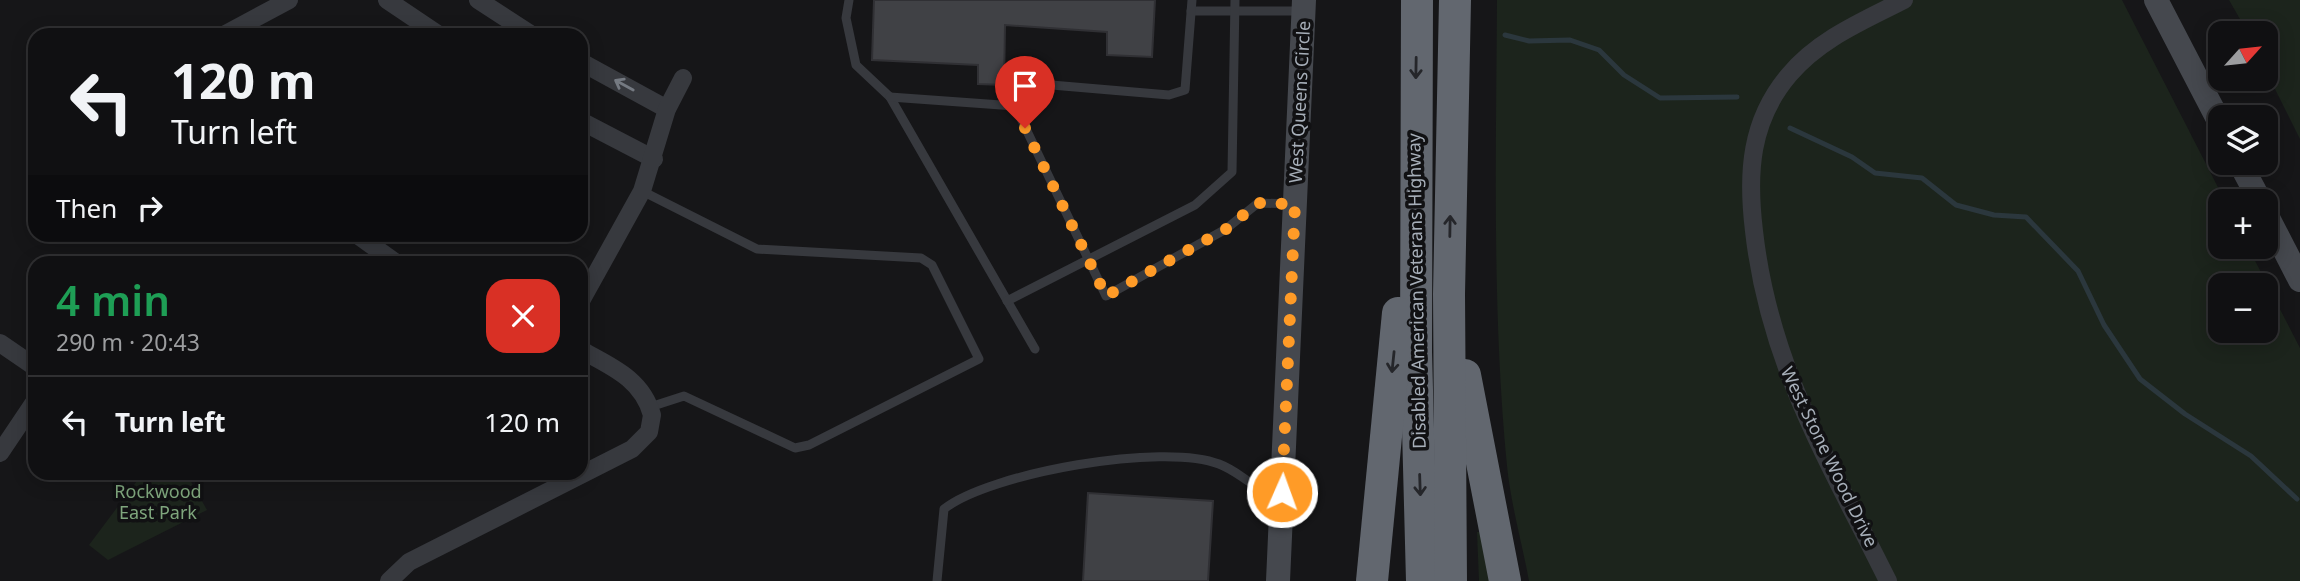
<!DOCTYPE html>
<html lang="en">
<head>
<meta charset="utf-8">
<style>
	body { margin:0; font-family:"Noto Sans",sans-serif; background:#19191b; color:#f1f3f6; height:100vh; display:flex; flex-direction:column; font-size:26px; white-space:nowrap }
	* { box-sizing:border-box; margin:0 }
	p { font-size:23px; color:#9c9d9f }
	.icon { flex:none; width:38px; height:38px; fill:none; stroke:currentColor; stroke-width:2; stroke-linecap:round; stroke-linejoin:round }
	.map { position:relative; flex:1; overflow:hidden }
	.side { position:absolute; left:28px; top:256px; width:560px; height:224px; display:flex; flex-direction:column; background:#101012; border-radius:21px; box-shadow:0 4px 18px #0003,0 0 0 2px #303032 }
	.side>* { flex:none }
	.guide { position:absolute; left:28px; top:28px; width:560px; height:214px; border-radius:21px; box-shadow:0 4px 18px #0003,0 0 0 2px #303032; background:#101012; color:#f1f3f6; overflow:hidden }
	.needle { width:46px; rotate:63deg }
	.buttons { position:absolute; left:2208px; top:21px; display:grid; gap:14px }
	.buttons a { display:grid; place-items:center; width:70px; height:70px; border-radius:14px; background:#101012; box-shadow:0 4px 18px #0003,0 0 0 2px #303032; font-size:35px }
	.pin { position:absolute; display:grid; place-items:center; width:60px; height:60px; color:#fff; margin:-72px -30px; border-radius:50% 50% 50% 0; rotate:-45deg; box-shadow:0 0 7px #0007 }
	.pin .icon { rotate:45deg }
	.me { position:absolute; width:77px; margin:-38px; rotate:2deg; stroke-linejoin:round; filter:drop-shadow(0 0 5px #0008) }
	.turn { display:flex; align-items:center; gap:24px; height:147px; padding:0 28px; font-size:32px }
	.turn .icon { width:91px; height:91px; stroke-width:2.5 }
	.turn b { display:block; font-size:49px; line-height:60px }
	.then { display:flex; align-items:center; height:66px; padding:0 28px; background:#0003; gap:14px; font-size:26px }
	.round { display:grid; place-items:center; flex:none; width:74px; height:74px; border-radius:21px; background:#19191b }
	.headline { display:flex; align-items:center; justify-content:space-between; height:119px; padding:0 28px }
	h1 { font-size:42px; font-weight:600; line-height:52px; color:#1e9e55 }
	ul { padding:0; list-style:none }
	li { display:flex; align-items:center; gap:21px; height:91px; padding:0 28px; border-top:2px solid #303032 }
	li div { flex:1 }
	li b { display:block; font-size:26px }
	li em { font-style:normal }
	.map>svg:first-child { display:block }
	.green { fill:#1c241c; fill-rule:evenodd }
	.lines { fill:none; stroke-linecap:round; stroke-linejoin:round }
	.stream { stroke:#2b373d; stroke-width:5 }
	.building { fill:#404145; stroke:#303034; stroke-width:2 }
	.lane { stroke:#37393e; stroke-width:9 }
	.street { stroke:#37393e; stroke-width:18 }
	.secondary { stroke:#45484e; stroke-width:24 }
	.highway { stroke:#62676f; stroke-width:32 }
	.oneway { stroke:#25262a }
	.oneway2 { stroke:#757a82 }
	.route { stroke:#ff9b27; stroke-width:12; stroke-dasharray:0 21.6 }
	.labels { text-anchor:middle; stroke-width:7; stroke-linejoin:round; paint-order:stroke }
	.street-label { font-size:18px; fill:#a7afb9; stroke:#111113 }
	.park-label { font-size:18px; fill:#7fa67d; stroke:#111113 }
</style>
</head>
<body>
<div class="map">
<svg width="2300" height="581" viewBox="0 0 2300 581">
	<rect width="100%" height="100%" fill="#161618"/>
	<g class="green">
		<path d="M1497,0H2122L2225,201H2221V247H2248L2300,348V581H1529C1522,543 1511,505 1507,466C1492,312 1496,155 1497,0ZM2221,285H2266V331H2221Z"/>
		<polygon points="2229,0 2300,0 2300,139 2266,71 2266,33 2248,33"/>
		<polygon points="143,473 186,473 207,510 108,560 89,545"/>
		<polygon points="1477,532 1487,532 1498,581 1479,581"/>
	</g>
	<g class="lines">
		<g class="stream">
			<polyline points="1505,35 1529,41 1570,40 1599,50 1624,75 1660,98 1737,97"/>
			<polyline points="1790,128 1852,157 1875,173 1922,178 1956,205 1994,215 2026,217 2078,271 2104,325 2140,379 2185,414 2251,456 2297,499"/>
		</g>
	</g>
	<g class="building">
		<polygon points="874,0 1155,0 1152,57 1107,55 1107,32 1005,25 1004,85 978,84 978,65 872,60"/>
		<polygon points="1088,493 1213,501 1208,581 1083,581"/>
	</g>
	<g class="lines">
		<g class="lane">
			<polyline points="849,0 846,18 856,65 890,97 1035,349"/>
			<polyline points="1191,11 1302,11"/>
			<polyline points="890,97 1015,106 1016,82 1169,95 1185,90 1192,0"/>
			<polyline points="1015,106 1106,296 1226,229 1258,203 1294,204"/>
			<polyline points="642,191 757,249 921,258 932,265 979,359 809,445 795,448 684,396 650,407"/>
			<polyline points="1007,301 1195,205 1232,172 1235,0"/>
			<path d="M937,581L944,509C989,473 1164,442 1219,464C1245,474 1248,489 1280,492"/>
		</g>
		<g class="street">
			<polyline points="387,0 439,35"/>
			<polyline points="478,0 532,35"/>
			<polyline points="224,35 289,0"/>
			<polyline points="581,62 667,109"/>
			<polyline points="581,121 654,159"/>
			<polyline points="356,234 395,262"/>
			<polyline points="581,301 642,191 667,109 683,78"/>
			<polyline points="0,343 35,367"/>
			<polyline points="0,453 35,401"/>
			<path d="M389,581L409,562L632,449L649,432L652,415C642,379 612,367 581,350"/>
			<path d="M1888,581C1829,462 1769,365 1754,231C1747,173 1750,121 1789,75C1819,39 1863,21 1904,0"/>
		</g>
		<g class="secondary">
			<polyline points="2156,0 2221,125"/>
			<polyline points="2240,163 2260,201"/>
			<polyline points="2266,214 2300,280"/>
			<polyline points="1278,581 1304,0"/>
		</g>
		<g class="highway">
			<polyline points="1417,0 1416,352 1422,581"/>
			<polyline points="1465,375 1505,581"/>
			<polyline points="1372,581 1398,313"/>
			<polyline points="1451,581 1449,294 1455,0"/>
		</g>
	</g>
	<defs><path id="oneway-shaft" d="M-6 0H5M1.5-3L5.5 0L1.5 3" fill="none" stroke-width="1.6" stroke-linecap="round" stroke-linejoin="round" transform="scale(1.75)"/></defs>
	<g class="oneway">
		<use href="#oneway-shaft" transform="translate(1416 68) rotate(91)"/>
		<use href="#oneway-shaft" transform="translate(1450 226) rotate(-89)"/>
		<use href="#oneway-shaft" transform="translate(1393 362) rotate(96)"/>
		<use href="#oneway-shaft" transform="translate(1420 485) rotate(88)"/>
	</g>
	<use class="oneway2" href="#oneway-shaft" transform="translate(624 85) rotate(-151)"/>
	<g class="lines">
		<polyline class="route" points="1025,128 1106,296 1226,229 1258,203 1295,204 1282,492"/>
	</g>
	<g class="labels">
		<g class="street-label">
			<text transform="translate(1300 102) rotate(-87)" y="6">West Queens Circle</text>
			<text transform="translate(1417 291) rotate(-91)" y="6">Disabled American Veterans Highway</text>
			<text transform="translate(1829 457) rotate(64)" y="6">West Stone Wood Drive</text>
		</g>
		<g class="park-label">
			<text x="158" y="498">Rockwood<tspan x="158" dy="21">East Park</tspan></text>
		</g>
	</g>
</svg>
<div class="buttons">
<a><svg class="needle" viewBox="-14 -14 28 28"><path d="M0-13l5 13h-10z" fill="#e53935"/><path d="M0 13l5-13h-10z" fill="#9c9d9f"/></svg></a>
<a><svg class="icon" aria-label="layers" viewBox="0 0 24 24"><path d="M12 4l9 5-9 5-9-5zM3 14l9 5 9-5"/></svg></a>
<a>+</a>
<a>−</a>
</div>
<div class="pin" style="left:1025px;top:128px;background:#d93025"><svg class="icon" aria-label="arrive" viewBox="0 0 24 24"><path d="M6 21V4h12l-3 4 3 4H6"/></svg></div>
<svg class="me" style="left:1282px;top:492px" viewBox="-20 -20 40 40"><circle r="17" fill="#ff9b27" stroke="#fff" stroke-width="3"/><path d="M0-11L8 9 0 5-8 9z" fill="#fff"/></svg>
<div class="guide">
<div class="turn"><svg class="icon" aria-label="left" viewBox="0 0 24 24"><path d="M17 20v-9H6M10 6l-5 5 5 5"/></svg><div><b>120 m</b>Turn left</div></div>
<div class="then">Then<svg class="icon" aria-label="right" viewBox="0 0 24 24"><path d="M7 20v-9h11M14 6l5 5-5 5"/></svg></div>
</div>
<section class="side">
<div class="headline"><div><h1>4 min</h1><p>290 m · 20:43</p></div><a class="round" style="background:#d93025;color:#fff"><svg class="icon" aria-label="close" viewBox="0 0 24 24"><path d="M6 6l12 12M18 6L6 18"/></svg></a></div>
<ul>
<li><svg class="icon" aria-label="left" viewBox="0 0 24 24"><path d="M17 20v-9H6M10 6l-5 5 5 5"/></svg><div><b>Turn left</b></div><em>120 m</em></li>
</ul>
</section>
</div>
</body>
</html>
